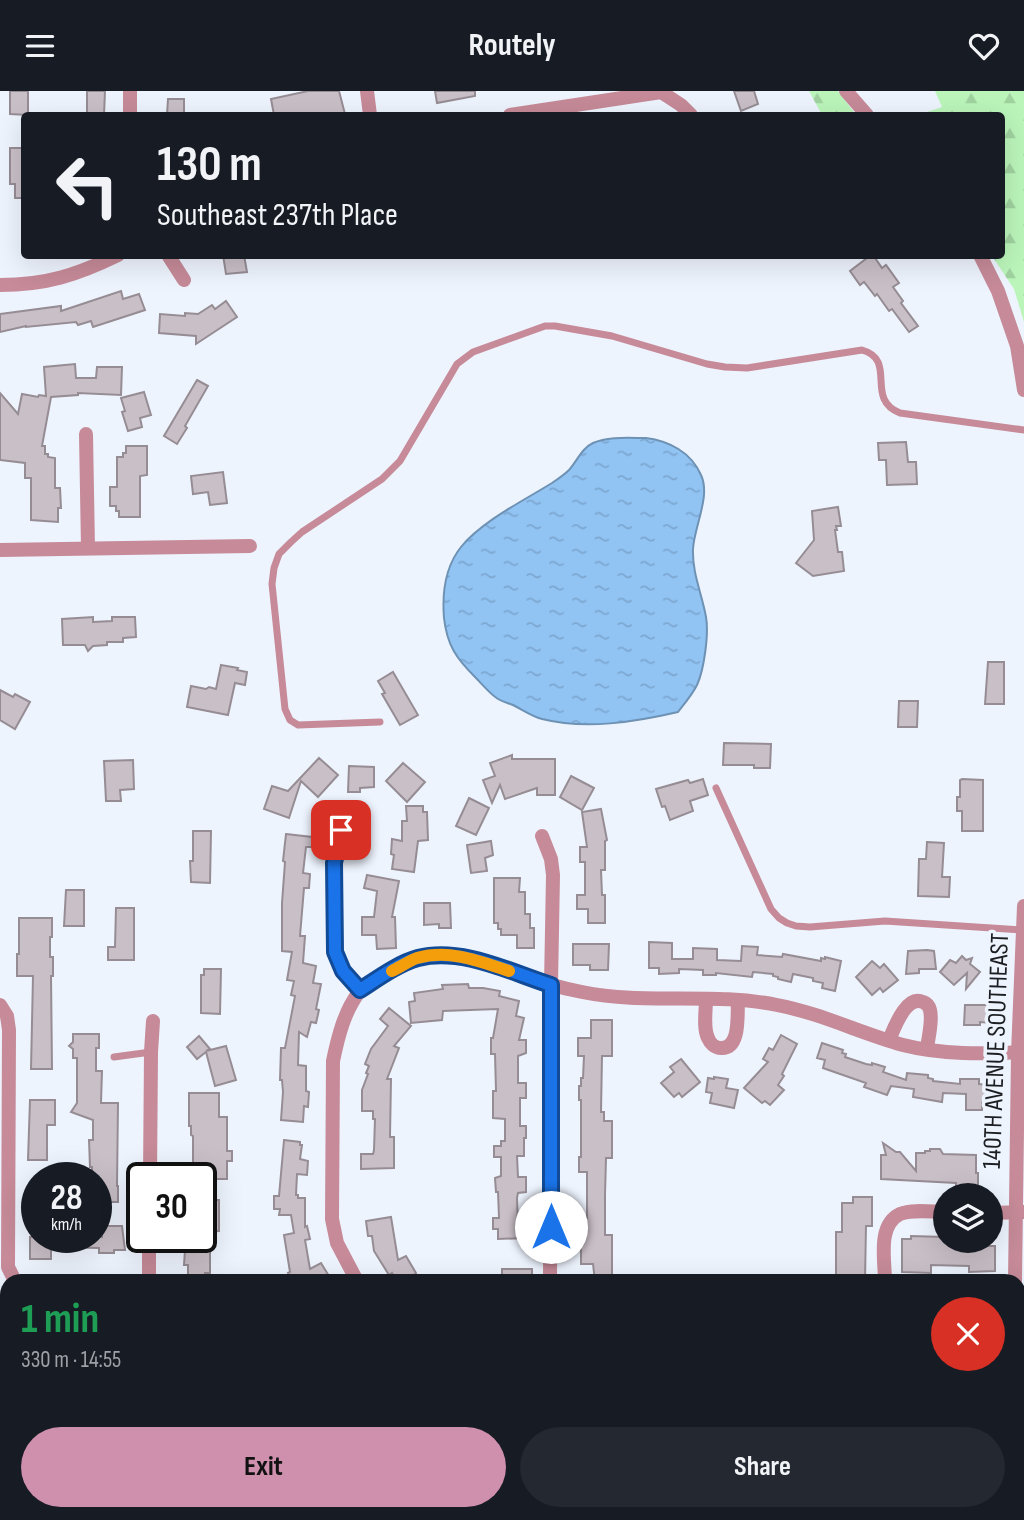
<!DOCTYPE html>
<html lang="en">
<head>
<meta charset="utf-8">
<style>
	body { margin:0; font-family:"Sofia Sans Condensed",sans-serif; background:#242831; color:#f1f3f6; height:100vh; display:flex; flex-direction:column; font-size:26px; white-space:nowrap }
	* { box-sizing:border-box; margin:0 }
	p { font-size:23px; color:#9ea1a6 }
	.icon { flex:none; width:38px; height:38px; fill:none; stroke:currentColor; stroke-width:2; stroke-linecap:round; stroke-linejoin:round }
	.map { position:relative; flex:1; overflow:hidden }
	.drawer { position:absolute; left:0px; top:1183px; width:1026px; height:247px; display:flex; flex-direction:column; background:#171b24; border-radius:21px 21px 0 0; box-shadow:0 7px 28px #0002 }
	.drawer>* { flex:none }
	.banner { position:absolute; left:21px; top:21px; width:984px; height:147px; border-radius:7px; box-shadow:0 7px 28px #0002; background:#171b24; color:#f1f3f6; overflow:hidden }
	.fabs { position:absolute; left:933px; top:1092px; display:grid; gap:14px }
	.fabs a { display:grid; place-items:center; width:70px; height:70px; border-radius:50%; background:#171b24; box-shadow:0 7px 28px #0002; font-size:35px }
	.speed { position:absolute; left:21px; top:1071px; display:flex; gap:14px; font-size:35px; font-weight:700; text-align:center }
	.speed>* { display:grid; place-content:center; width:91px; height:91px; border-radius:50%; background:#171b24; box-shadow:0 7px 28px #0002; line-height:1 }
	.speed small { font-size:18px; font-weight:400 }
	.speed .limit { border:4px solid #111; border-radius:10px; background:#fff; color:#111 }
	.pin { position:absolute; display:grid; place-items:center; width:60px; height:60px; color:#fff; margin:-30px; border-radius:14px; box-shadow:0 4px 10px #0006 }
	.me { position:absolute; width:77px; margin:-38px; rotate:0deg; stroke-linejoin:round; filter:drop-shadow(0 0 5px #0008) }
	.turn { display:flex; align-items:center; gap:24px; height:147px; padding:0 21px; font-size:32px }
	.turn .icon { width:91px; height:91px; stroke-width:2.5 }
	.turn b { display:block; font-size:49px; line-height:60px }
	.round { display:grid; place-items:center; flex:none; width:74px; height:74px; border-radius:37px; background:#242831 }
	.head { display:flex; align-items:center; justify-content:space-between; height:119px; padding:0 21px }
	h1 { font-size:42px; font-weight:700; line-height:52px; color:#1e9e55 }
	.button { display:flex; gap:14px; margin-top:auto; padding:14px 21px }
	.button a { flex:1; height:80px; border-radius:42px; background:#cf90ae; color:#111; font-size:28px; font-weight:700; line-height:80px; text-align:center }
	.button a+a { background:#242831; color:#f1f3f6 }
	header { display:flex; justify-content:space-between; align-items:center; height:91px; padding:0 21px; background:#171b24; font-size:32px; font-weight:700 }
	.map>svg:first-child { display:block }
	.forest { fill:url(#forest-firs) }
	.water { fill:url(#water-ripples); stroke:#6e92b4; stroke-width:2 }
	.building { fill:#c9bfc7; stroke:#968d94; stroke-width:2 }
	.lines { fill:none; stroke-linecap:round; stroke-linejoin:round }
	.service { stroke:#c68a98; stroke-width:7 }
	.minor { stroke:#c68a98; stroke-width:14 }
	.secondary { stroke:#ab556d; stroke-width:18 }
	.route-casing { stroke:#114b97; stroke-width:18 }
	.route { stroke:#1a73e8; stroke-width:12 }
	.slow { stroke:#f59e0b; stroke-width:12 }
	.labels { text-anchor:middle; stroke-width:7; stroke-linejoin:round; paint-order:stroke }
	.street-label { font-size:26px; fill:#1c1e22; stroke:#eef4fe }
</style>
</head>
<body>
<header><svg class="icon" aria-label="menu" viewBox="0 0 24 24"><path d="M4 6h16M4 12h16M4 18h16"/></svg>Routely<svg class="icon" aria-label="heart" viewBox="0 0 24 24"><path d="M12 20l-8-8c-3-5 5-10 8-4 3-6 11-1 8 4z"/></svg></header>
<div class="map">
<svg width="1024" height="1429" viewBox="0 0 1024 1429">
	<defs>
		<pattern id="forest-firs" width="22" height="20" patternUnits="userSpaceOnUse" patternTransform="scale(1.75)"><rect width="22" height="20" fill="#bbf5ba"/><path d="M5 1l3.5 6h-7zM16 11l3.5 6h-7z" fill="#a0d2a0"/></pattern>
		<pattern id="water-ripples" width="26" height="14" patternUnits="userSpaceOnUse" patternTransform="scale(1.75)"><rect width="26" height="14" fill="#91c3f3"/><path d="M2 4q2-2 4 0t4 0M15 11q2-2 4 0t4 0" fill="none" stroke="#7ca7d0"/></pattern>
	</defs>
	<rect width="100%" height="100%" fill="#eef4fe"/>
	<g class="forest">
		<polygon points="809,0 838,0 856,24 822,24"/>
		<polygon points="935,0 1024,0 1024,231 1014,198 992,165 1001,164 1001,24 918,24 942,16"/>
	</g>
	<path class="water" d="M646,347C669,350 691,361 701,384C711,405 694,436 693,458C692,482 702,503 706,526C709,543 704,579 697,594C692,604 685,612 678,621C635,631 586,639 542,628C531,625 523,619 513,614C508,612 503,611 498,608C490,603 482,593 475,586C456,567 447,554 444,527C442,502 445,476 461,456C482,430 523,410 552,392C558,388 564,384 569,379C577,370 582,357 593,352C608,345 630,347 646,347Z"/>
	<g class="building">
		<polygon points="10,0 28,0 28,24 10,23"/>
		<polygon points="87,0 105,0 104,24 87,24"/>
		<polygon points="308,0 339,0 345,23 274,24 271,8"/>
		<polygon points="435,0 475,0 475,5 437,12"/>
		<polygon points="734,0 754,0 758,13 741,20"/>
		<polygon points="168,8 184,8 184,24 167,24"/>
		<polygon points="10,57 24,57 24,107 15,107 15,93 10,93"/>
		<polygon points="223,164 244,164 247,181 226,183"/>
		<polygon points="871,164 873,164 882,177 886,174 899,192 893,196 903,210 901,212 918,235 909,241 892,218 889,220 877,203 875,205 864,191 860,194 850,180"/>
		<polygon points="121,200 123,208 139,203 145,219 93,236 91,230 78,234 76,231 26,236 26,235 0,241 0,223 61,215 61,220"/>
		<polygon points="226,210 237,226 196,253 196,245 159,242 160,223 185,225 185,222 198,223 212,214 215,218"/>
		<polygon points="75,273 76,287 96,287 97,276 122,276 121,304 78,302 78,304 51,306 42,355 45,355 45,363 48,363 48,366 55,367 55,397 60,397 61,417 58,417 58,431 31,429 31,387 25,387 25,372 0,369 0,302 18,323 22,303 38,306 39,304 46,305 44,276"/>
		<polygon points="197,289 208,295 185,335 187,337 177,353 164,345"/>
		<polygon points="144,301 151,324 140,327 142,336 128,340 122,321 125,320 121,307"/>
		<polygon points="906,351 908,371 916,371 917,393 887,394 886,369 879,369 878,352"/>
		<polygon points="126,355 147,355 147,384 140,385 140,426 119,426 119,420 116,420 116,415 110,415 110,396 117,396 117,366 123,366 123,362 126,362"/>
		<polygon points="223,381 227,412 210,414 208,401 193,403 191,385"/>
		<polygon points="838,416 841,435 836,435 837,439 835,439 838,461 842,461 844,480 813,485 796,472 814,449 812,420"/>
		<polygon points="93,526 93,531 112,530 112,526 135,526 136,546 123,547 123,551 107,551 107,554 93,555 88,560 85,554 63,554 62,528"/>
		<polygon points="988,571 1004,571 1004,613 985,613"/>
		<polygon points="221,574 238,577 237,579 247,581 245,594 235,592 228,624 187,616 191,595 206,598 209,596 216,598"/>
		<polygon points="393,581 418,624 400,634 382,603 385,602 378,590"/>
		<polygon points="0,599 13,606 15,603 30,611 15,638 0,629"/>
		<polygon points="899,610 918,610 917,636 898,636"/>
		<polygon points="724,652 771,653 770,677 754,677 754,674 723,674"/>
		<polygon points="512,664 512,668 555,668 555,704 537,704 537,697 505,708 500,694 492,712 483,689 495,685 490,672"/>
		<polygon points="319,667 338,684 318,706 301,690 289,727 264,718 272,695 288,700"/>
		<polygon points="133,669 134,698 120,699 121,710 106,710 104,670"/>
		<polygon points="403,672 425,691 407,711 386,690"/>
		<polygon points="349,675 374,676 374,696 360,697 360,701 348,701"/>
		<polygon points="571,685 594,697 582,719 560,706"/>
		<polygon points="703,688 708,704 690,710 693,720 670,729 665,715 662,716 656,698 688,689 690,692"/>
		<polygon points="962,688 983,689 983,740 962,740 962,720 957,720 957,706 960,706 960,689"/>
		<polygon points="469,707 489,717 476,744 456,735"/>
		<polygon points="406,715 423,715 423,721 427,721 428,749 418,750 414,781 392,778 394,764 391,763 392,748 402,750 402,730 407,730"/>
		<polygon points="601,718 607,749 605,750 605,779 601,779 602,804 605,804 605,832 588,832 588,818 577,818 577,804 585,804 585,771 580,771 580,756 587,756 582,721"/>
		<polygon points="193,740 211,740 210,792 191,791 190,770 193,770"/>
		<polygon points="286,743 312,746 312,756 306,756 303,782 310,783 309,797 304,797 300,845 305,845 303,872 316,875 313,892 321,893 316,918 319,919 316,932 311,931 307,946 299,941 298,974 306,975 306,1000 309,1001 308,1016 304,1015 303,1031 281,1029 283,1001 282,989 280,989 281,957 285,957 295,905 291,904 294,890 287,889 292,861 282,860 282,812 285,771 283,770"/>
		<polygon points="491,750 493,764 485,767 487,780 471,782 467,754"/>
		<polygon points="927,751 944,752 942,786 950,786 949,806 918,805 919,768 926,768"/>
		<polygon points="367,784 399,790 392,826 395,826 396,857 377,858 376,844 362,844 362,826 374,826 377,800 364,797"/>
		<polygon points="494,787 520,787 519,801 525,801 525,823 530,823 530,837 534,837 534,857 517,857 517,844 501,844 501,838 498,838 498,832 494,832"/>
		<polygon points="66,799 84,799 84,835 64,835"/>
		<polygon points="424,812 450,812 451,837 439,837 439,833 424,834"/>
		<polygon points="116,817 134,817 134,869 108,869 108,856 115,856"/>
		<polygon points="19,827 52,827 52,846 50,846 50,866 53,866 53,885 51,885 52,978 31,978 33,885 17,885 17,863 19,863"/>
		<polygon points="649,851 672,852 672,868 693,868 693,857 717,858 717,869 741,870 742,855 758,856 757,864 782,866 783,863 821,870 821,867 825,868 825,866 841,870 835,900 822,897 823,892 813,890 813,887 793,883 791,891 778,888 778,886 773,885 773,883 753,881 752,886 716,882 716,884 703,884 703,879 679,878 679,882 659,883 659,877 649,877"/>
		<polygon points="573,853 609,853 608,879 590,879 590,874 573,874"/>
		<polygon points="927,859 934,860 936,878 919,878 919,882 906,883 908,860"/>
		<polygon points="962,865 966,869 972,867 970,873 980,881 966,898 967,882 954,894 940,881 950,869 956,872"/>
		<polygon points="872,870 880,877 884,873 898,889 883,901 880,897 872,904 856,886"/>
		<polygon points="204,878 221,878 220,923 201,922 201,884 204,884"/>
		<polygon points="468,893 469,897 483,897 500,900 499,905 519,910 516,925 524,927 519,949 526,949 526,962 518,965 518,992 526,992 526,1007 520,1007 520,1035 526,1035 526,1047 524,1047 524,1065 517,1065 518,1086 526,1086 526,1101 518,1102 517,1107 518,1135 524,1135 525,1147 498,1148 498,1138 493,1138 493,1127 499,1127 498,1101 496,1101 495,1087 501,1085 501,1066 494,1066 494,1055 501,1055 501,1050 505,1050 505,1028 493,1027 493,1000 496,1000 495,963 491,963 491,947 493,947 498,918 443,920 442,929 411,932 409,911 415,910 414,902 443,898 442,894"/>
		<polygon points="965,914 992,914 991,932 980,931 980,934 964,934"/>
		<polygon points="389,917 411,935 394,955 399,957 387,988 391,988 390,1046 394,1046 394,1077 361,1078 361,1063 373,1063 374,1059 375,1028 373,1028 373,1020 362,1020 362,999 368,983 366,982 369,975 365,973 371,958 388,935 380,928"/>
		<polygon points="591,929 612,929 612,965 602,965 601,1021 604,1021 604,1030 612,1030 612,1067 606,1067 605,1104 605,1144 612,1144 612,1190 595,1190 593,1173 581,1173 581,1146 578,1146 578,1128 587,1127 587,1081 579,1081 579,1066 581,1066 581,1009 579,1009 579,995 581,995 581,987 583,987 584,965 578,965 578,947 591,947"/>
		<polygon points="73,943 99,943 99,957 96,957 96,980 102,980 101,1012 118,1012 117,1095 118,1095 118,1111 104,1111 104,1108 96,1108 96,1087 92,1087 92,1076 90,1076 89,1049 93,1049 93,1029 71,1021 77,1012 77,967 73,967 73,958 69,955 73,951"/>
		<polygon points="781,944 797,953 782,983 784,985 778,994 784,999 770,1014 765,1010 762,1012 744,997 768,971 763,968 769,957 773,959"/>
		<polygon points="199,945 210,958 206,960 226,955 236,989 215,995 206,961 197,968 187,956"/>
		<polygon points="822,952 843,959 842,962 846,963 845,966 866,973 872,974 872,972 885,976 883,981 906,989 907,982 928,984 928,987 933,988 933,990 960,993 960,988 979,988 979,993 990,994 989,1012 982,1012 982,1019 966,1019 966,1003 943,1002 942,1011 913,1006 914,998 891,995 887,1004 864,996 866,992 823,977 825,969 817,967"/>
		<polygon points="681,968 700,991 682,1006 679,1002 674,1006 661,992 674,981 670,976"/>
		<polygon points="714,986 728,988 726,997 738,999 734,1017 710,1012 712,1002 706,1001 708,987 714,988"/>
		<polygon points="189,1002 219,1002 219,1026 227,1026 227,1060 232,1060 232,1070 227,1070 227,1088 210,1088 201,1099 201,1087 195,1087 195,1082 193,1082 193,1045 191,1044 191,1035 189,1035"/>
		<polygon points="30,1009 55,1009 55,1034 47,1034 47,1069 28,1069"/>
		<polygon points="284,1049 300,1051 300,1054 302,1054 300,1068 308,1070 307,1084 297,1083 296,1104 298,1104 298,1107 305,1107 305,1136 307,1135 310,1148 305,1149 310,1178 321,1172 332,1190 291,1190 292,1189 288,1182 290,1181 284,1144 294,1142 291,1124 279,1124 280,1118 274,1118 274,1105 279,1105"/>
		<polygon points="883,1052 896,1061 900,1061 916,1080 916,1062 925,1062 925,1060 930,1060 930,1058 940,1058 943,1063 976,1064 976,1082 978,1082 978,1099 956,1099 956,1092 881,1088 881,1064 886,1064"/>
		<polygon points="853,1106 872,1106 872,1135 866,1135 865,1190 836,1190 836,1141 842,1141 842,1112 853,1112"/>
		<polygon points="201,1109 219,1109 219,1140 201,1141"/>
		<polygon points="391,1126 398,1169 406,1165 416,1182 415,1183 419,1190 401,1190 398,1185 395,1187 392,1182 389,1184 374,1160 372,1145 368,1145 366,1130"/>
		<polygon points="102,1135 122,1135 125,1159 114,1159 114,1162 99,1162 99,1157 51,1156 51,1168 30,1168 30,1146 102,1146"/>
		<polygon points="911,1145 945,1146 945,1150 989,1150 989,1155 995,1155 995,1180 969,1181 969,1175 931,1174 931,1182 902,1181 902,1148 911,1148"/>
		<polygon points="185,1159 210,1160 210,1182 205,1182 205,1190 188,1189 188,1174 184,1174"/>
		<rect x="502" y="1178" width="30" height="12"/>
	</g>
	<g class="lines">
		<g class="service">
			<path d="M380,631L298,634L290,629L285,618L272,493L274,477L279,463L291,451L302,441L382,388L400,370L457,273L473,261L545,235H555L612,245L707,273L725,276L747,277L862,259C898,269 864,308 900,322L1024,339"/>
			<polyline points="716,697 771,818 779,827 787,832 796,835 810,836 885,830 1023,839"/>
			<polyline points="114,966 151,961"/>
			<polyline points="119,1423 119,1429"/>
		</g>
		<g class="minor">
			<polyline points="367,0 370,24"/>
			<polyline points="846,0 867,24"/>
			<polyline points="661,1 681,14 691,24"/>
			<polyline points="130,24 130,0"/>
			<polyline points="510,24 661,1"/>
			<polyline points="168,164 184,189"/>
			<polyline points="980,164 998,200 1017,255 1024,299"/>
			<path d="M0,194C46,194 77,184 118,164"/>
			<polyline points="86,343 88,457"/>
			<polyline points="0,459 250,455"/>
			<polyline points="341,739 334,772 335,861 343,880 360,899"/>
			<polyline points="542,745 551,768 553,784 551,894 550,1190"/>
			<path d="M706,908C706,920 703,937 708,947C710,952 715,957 721,957C741,958 737,923 738,910"/>
			<polyline points="0,914 7,925 9,939 8,1176 14,1188 13,1190"/>
			<path d="M889,949C894,938 906,903 923,911C926,912 929,915 930,919C933,930 928,947 927,958"/>
			<polyline points="150,1087 151,961 153,930"/>
			<polyline points="990,1122 1023,1121"/>
			<polyline points="149,1190 149,1146"/>
			<path d="M357,1190L337,1152L332,1128L333,970C338,946 344,921 359,901C366,893 385,883 394,878C402,875 410,869 418,867C451,860 476,869 506,879C531,888 556,896 582,901C646,914 713,901 777,914C820,922 860,942 903,954C942,964 984,963 1024,961"/>
			<path d="M885,1190C885,1170 877,1134 900,1123C913,1118 932,1121 945,1121"/>
			<polyline points="1015,1190 1018,962 1024,815"/>
			<polyline points="6,1289 7,1218"/>
			<polyline points="559,1423 559,1429"/>
			<polyline points="896,1423 896,1429"/>
			<polyline points="542,1429 542,1423"/>
		</g>
		<g class="secondary">
			<polyline points="1018,1414 1024,1414"/>
			<polyline points="0,1417 7,1416"/>
		</g>
	</g>
	<g class="lines">
		<defs>
			<path id="route" d="M341,739L334,772L335,861L343,880L360,899C377,888 399,872 418,867C462,856 510,881 551,894V1136"/>
		</defs>
		<use href="#route" class="route-casing"/>
		<use href="#route" class="route"/>
		<path class="slow" d="M392,880C400,876 409,870 417,867C450,858 479,870 509,880"/>
	</g>
	<g class="labels">
		<g class="street-label">
			<text transform="translate(995 960) rotate(-88)" y="9">140TH AVENUE SOUTHEAST</text>
		</g>
	</g>
</svg>
<div class="fabs">
<a><svg class="icon" aria-label="layers" viewBox="0 0 24 24"><path d="M12 4l9 5-9 5-9-5zM3 14l9 5 9-5"/></svg></a>
</div>
<div class="speed"><div>28<small>km/h</small></div><div class="limit">30</div></div>
<div class="pin" style="left:341px;top:739px;background:#d93025"><svg class="icon" aria-label="arrive" viewBox="0 0 24 24"><path d="M6 21V4h12l-3 4 3 4H6"/></svg></div>
<svg class="me" style="left:551px;top:1136px" viewBox="-20 -20 40 40"><circle r="19" fill="#fff"/><path d="M0-13L10 11 0 6-10 11z" fill="#1a73e8"/></svg>
<div class="banner">
<div class="turn"><svg class="icon" aria-label="left" viewBox="0 0 24 24"><path d="M17 20v-9H6M10 6l-5 5 5 5"/></svg><div><b>130 m</b>Southeast 237th Place</div></div>
</div>
<section class="drawer">
<div class="head"><div><h1>1 min</h1><p>330 m · 14:55</p></div><a class="round" style="background:#d93025;color:#fff"><svg class="icon" aria-label="close" viewBox="0 0 24 24"><path d="M6 6l12 12M18 6L6 18"/></svg></a></div>
<div class="button"><a>Exit</a><a>Share</a></div>
</section>
</div>
</body>
</html>
